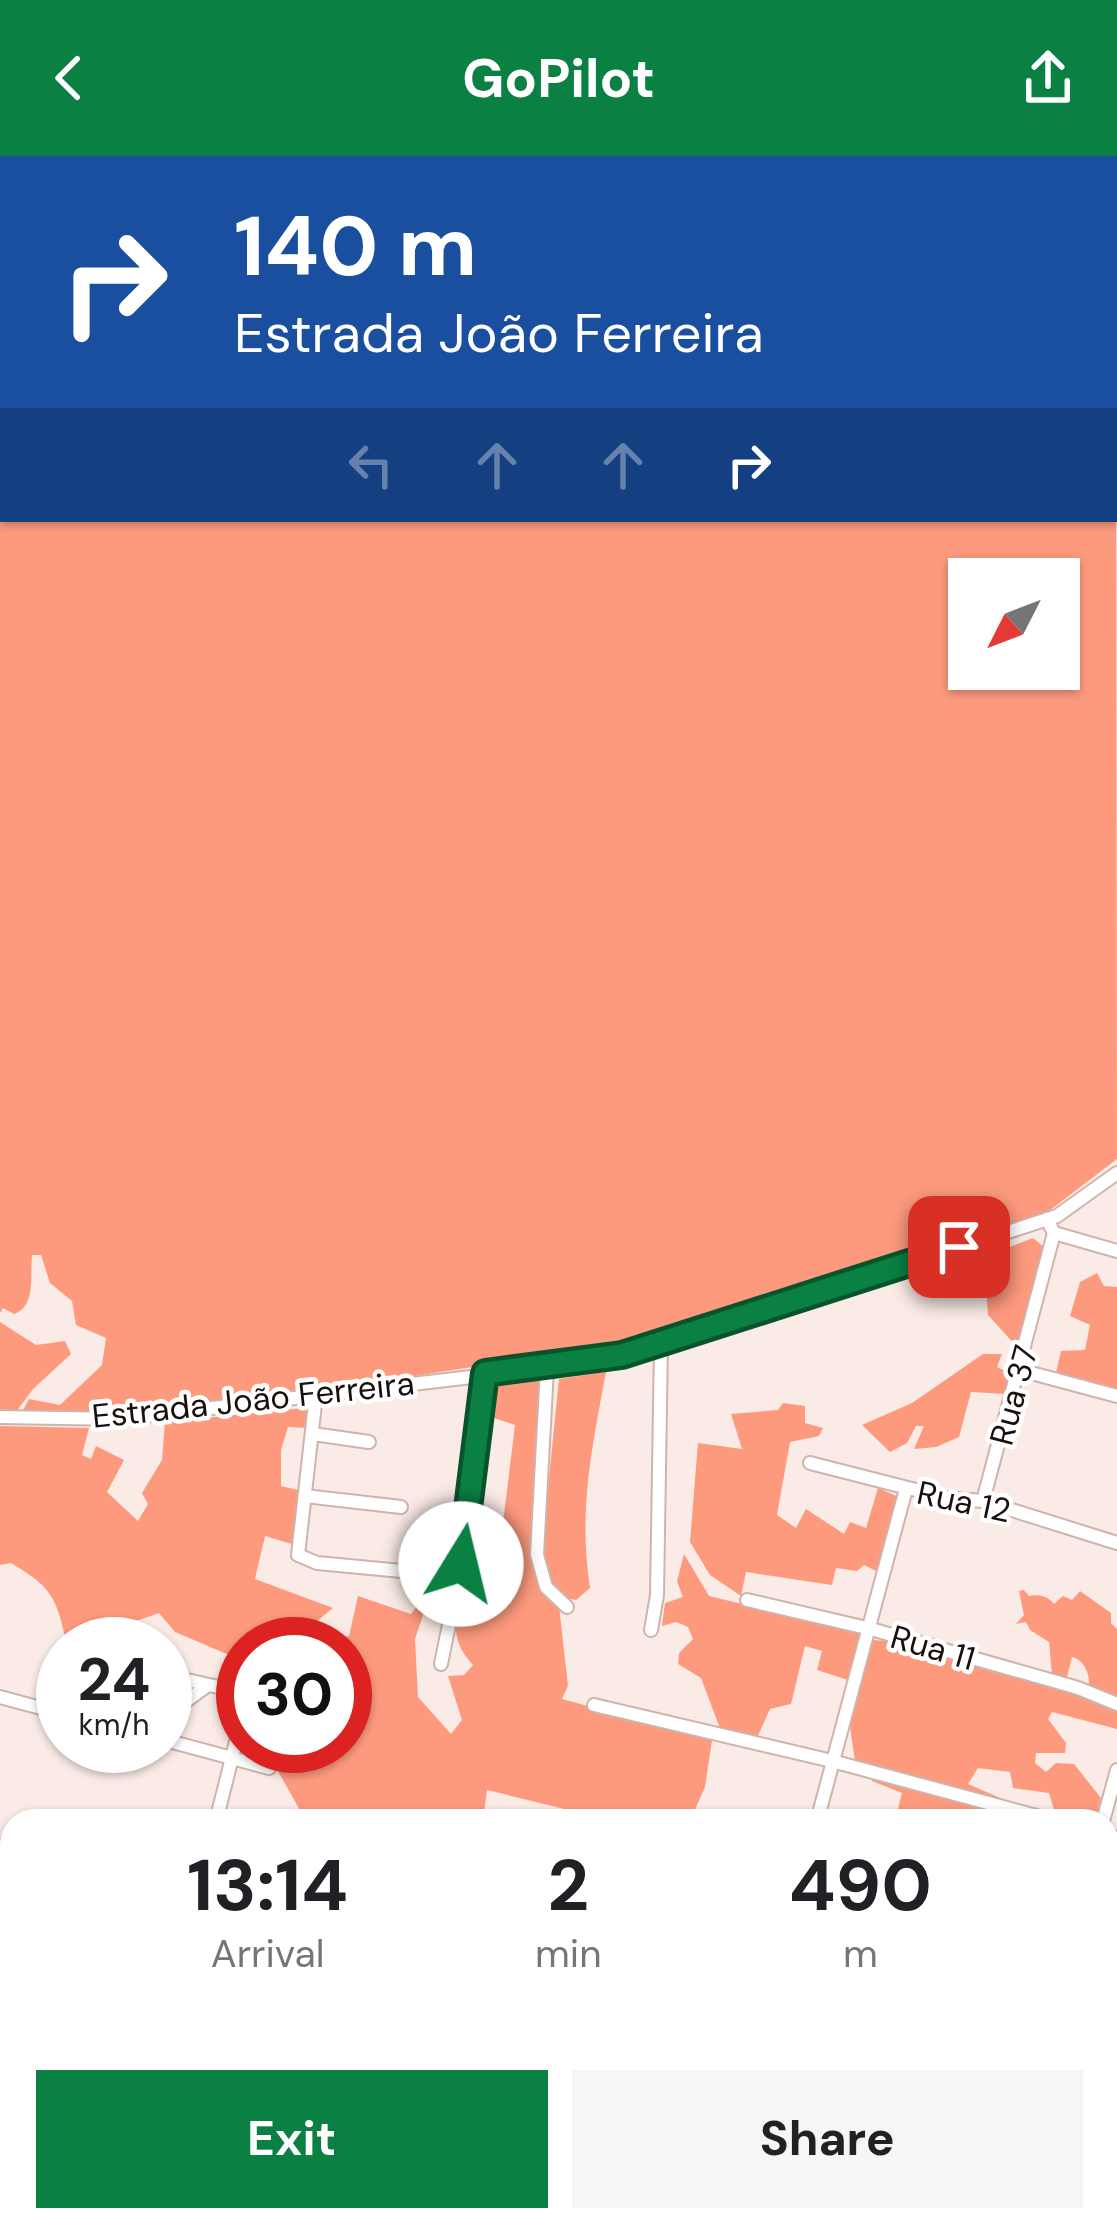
<!DOCTYPE html>
<html lang="en">
<head>
<meta charset="utf-8">
<style>
	body { margin:0; font-family:"DM Sans",sans-serif; background:#f6f6f6; color:#202124; height:100vh; display:flex; flex-direction:column; font-size:45px; white-space:nowrap }
	* { box-sizing:border-box; margin:0 }
	p { font-size:39px; color:#757577 }
	.icon { flex:none; width:66px; height:66px; fill:none; stroke:currentColor; stroke-width:2; stroke-linecap:round; stroke-linejoin:round }
	.map { position:relative; flex:1; overflow:hidden }
	.side { position:absolute; left:0px; top:1653px; width:1119px; height:423px; display:flex; flex-direction:column; background:#fff; border-radius:36px 36px 0 0; box-shadow:0 3px 9px #0004 }
	.side>* { flex:none }
	.banner { position:absolute; left:0px; top:0px; width:1119px; height:366px; box-shadow:0 3px 9px #0004; background:#1a4fa0; color:#fff; overflow:hidden }
	.needle { width:78px; rotate:228deg }
	.tools { position:absolute; left:948px; top:402px; display:grid; gap:24px }
	.tools a { display:grid; place-items:center; width:132px; height:132px; border-radius:0px; background:#fff; box-shadow:0 3px 9px #0004; font-size:60px }
	.speed { position:absolute; left:36px; top:1461px; display:flex; gap:24px; font-size:60px; font-weight:700; text-align:center }
	.speed>* { display:grid; place-content:center; width:156px; height:156px; border-radius:50%; background:#fff; box-shadow:0 3px 9px #0004; line-height:1 }
	.speed small { font-size:30px; font-weight:400 }
	.speed .limit { border:18px solid #d22; background:#fff; color:#111 }
	.pin { position:absolute; display:grid; place-items:center; width:102px; height:102px; color:#fff; margin:-51px; border-radius:24px; box-shadow:0 6px 18px #0006 }
	.me { position:absolute; width:132px; margin:-66px; rotate:9deg; stroke-linejoin:round; filter:drop-shadow(0 0 9px #0008) }
	.turn { display:flex; align-items:center; gap:42px; height:252px; padding:0 36px; font-size:54px }
	.turn .icon { width:156px; height:156px; stroke-width:2.5 }
	.turn b { display:block; font-size:84px; line-height:102px }
	.lanes { display:flex; align-items:center; height:114px; padding:0 36px; background:#0003; justify-content:center; gap:60px; direction:ltr }
	.lanes .off { opacity:.35 }
	.eta { display:flex; justify-content:space-evenly; align-items:center; height:204px; text-align:center }
	.eta b { font-size:72px; font-weight:700; line-height:84px }
	.primary-button { display:flex; gap:24px; margin-top:auto; padding:24px 36px }
	.primary-button a { flex:1; height:138px; border-radius:0px; background:#0b8043; color:#fff; font-size:48px; font-weight:700; line-height:138px; text-align:center }
	.primary-button a+a { background:#f6f6f6; color:#202124 }
	header { display:flex; justify-content:space-between; align-items:center; height:156px; padding:0 36px; background:#0b8043; color:#fff; font-size:54px; font-weight:700 }
	.map>svg:first-child { display:block }
	.forest { fill:#fd9a7e; fill-rule:evenodd }
	.lines { fill:none; stroke-linecap:round; stroke-linejoin:round }
	.minor-casing { stroke:#ceb4ac; stroke-width:16 }
	.minor { stroke:#fff; stroke-width:12 }
	.rail { stroke:#352b29; stroke-width:3 }
	.route-casing { stroke:#07532c; stroke-width:30 }
	.route { stroke:#0b8043; stroke-width:21 }
	.labels { text-anchor:middle; stroke-width:9; stroke-linejoin:round; paint-order:stroke }
	.street-label { font-size:33px; fill:#19100e; stroke:#fff }
</style>
</head>
<body>
<header><svg class="icon" aria-label="back" viewBox="0 0 24 24"><path d="M15 5l-7 7 7 7"/></svg>GoPilot<svg class="icon" aria-label="share" viewBox="0 0 24 24"><path d="M12 15V3M7 8l5-5 5 5M5 13v7h14v-7"/></svg></header>
<div class="map">
<svg width="1117" height="2074" viewBox="0 0 1117 2074">
	<rect width="100%" height="100%" fill="#fbebe6"/>
	<g class="forest">
		<polygon points="109,0 634,0 658,3 127,3"/>
		<path d="M1116,200L1117,1003L1045,1058L656,1183L316,1235L113,1257L22,1256L29,1243L60,1249L102,1209L106,1182L76,1169L72,1145L50,1127L41,1099H32C30,1120 36,1151 14,1158L3,1152L0,1157V287L3,286V363H1116ZM969,423H1059V513H969Z"/>
		<polygon points="1033,1082 1045,1092 1017,1191 988,1159 984,1101"/>
		<polygon points="1097,1117 1104,1130 1117,1131 1117,1238 1055,1221 1061,1195 1085,1194 1090,1169 1070,1160 1080,1126"/>
		<polygon points="0,1166 36,1189 65,1185 71,1198 33,1233 16,1256 0,1255"/>
		<polygon points="983,1198 1002,1198 997,1211 1009,1217 1006,1238 971,1236 959,1281 936,1291 914,1293 924,1270 916,1270 907,1287 890,1296 862,1269 912,1247"/>
		<path d="M606,1216C592,1292 578,1354 590,1432L576,1444L558,1441L568,1530L562,1543L712,1584L705,1631L690,1665H614L487,1634L483,1665H306L274,1608L278,1590H345V1488H243V1505L175,1476L159,1457L125,1469L114,1488H67C56,1441 53,1432 11,1407L0,1409V1270L89,1272L82,1299L91,1303L96,1290L124,1304L107,1336L138,1365L148,1348L142,1337L162,1304L165,1266L313,1251L310,1272L288,1271L281,1294V1330L298,1334L295,1389L265,1380L255,1423L333,1452L311,1470L305,1484L349,1480L358,1440L411,1458L418,1449L426,1450L415,1483L418,1541L451,1578L462,1564L448,1520L464,1519L473,1509C448,1483 456,1461 462,1429L494,1440L515,1269L488,1260L491,1228L542,1224L535,1324L548,1332L559,1223Z"/>
		<polygon points="783,1247 805,1250 805,1267 823,1272 819,1280 790,1286 777,1359 796,1372 806,1353 844,1378 850,1366 866,1372 878,1332 899,1341 880,1417 864,1409 857,1415 836,1412 832,1429 746,1416 741,1440 710,1419 690,1386 698,1287 742,1293 731,1258 778,1254"/>
		<polygon points="684,1398 709,1440 867,1478 851,1525 817,1514 822,1495 805,1490 791,1548 770,1553 756,1584 721,1575 701,1522 678,1508 679,1497 693,1483 688,1471 676,1466 662,1470 665,1447 683,1441 677,1425"/>
		<path d="M1024,1434L1029,1440C1039,1438 1048,1440 1054,1448L1063,1440L1072,1444L1080,1435L1111,1457V1467L1117,1473V1542L1088,1532C1092,1521 1084,1503 1072,1501L1066,1525L1052,1519L1049,1486L1030,1474L1026,1466L1016,1468L1024,1459L1019,1435Z"/>
		<polygon points="873,1484 902,1486 940,1498 969,1493 1027,1524 1059,1530 1117,1554 1117,1573 1052,1556 1048,1563 1066,1587 1065,1597 1036,1597 1035,1607 1046,1616 1056,1607 1074,1608 1101,1642 1095,1665 1070,1665 1056,1660 1049,1637 1013,1632 1010,1616 978,1612 968,1628 1005,1644 986,1664 895,1665 902,1637 872,1625 870,1611 855,1605 849,1564"/>
	</g>
	<g class="lines">
		<defs>
			<g id="minor">
				<polyline points="1054,1077 1117,1095"/>
				<polyline points="547,1212 537,1399 546,1431 567,1451"/>
				<polyline points="1020,1214 1117,1240"/>
				<polyline points="316,1239 298,1399 317,1407 402,1415"/>
				<polyline points="0,1261 119,1263 589,1207 828,1135 1057,1060 1117,1017"/>
				<polyline points="313,1278 369,1286"/>
				<polyline points="810,1307 947,1342 983,1345 1117,1387"/>
				<polyline points="305,1340 401,1351"/>
				<polyline points="983,1345 1054,1077 1047,1063"/>
				<polyline points="747,1444 871,1473 1078,1532 1117,1548"/>
				<polyline points="651,1474 657,1439 661,1187"/>
				<polyline points="441,1508 467,1379 485,1217"/>
				<polyline points="208,1529 185,1546 180,1544 175,1531 180,1525 187,1524 240,1536 243,1538"/>
				<polyline points="0,1541 63,1558"/>
				<polyline points="594,1549 832,1605 1055,1665"/>
				<polyline points="165,1584 269,1612"/>
				<polyline points="216,1665 243,1558"/>
				<polyline points="817,1665 906,1333"/>
				<polyline points="1103,1665 1117,1614"/>
				<polyline points="1107,1679 1117,1682"/>
				<polyline points="0,1690 12,1694"/>
				<polyline points="0,1836 12,1839"/>
				<polyline points="1107,1971 1117,1974"/>
				<polyline points="0,1983 12,1986"/>
				<polyline points="306,2064 344,2074"/>
				<polyline points="886,2064 930,2074"/>
				<polyline points="115,2074 117,2064"/>
				<polyline points="403,2074 405,2064"/>
				<polyline points="711,2074 714,2064"/>
				<polyline points="996,2074 998,2064"/>
			</g>
		</defs>
		<use href="#minor" class="minor-casing"/>
		<use href="#minor" class="minor"/>
		<g class="rail">
			<polyline points="942,3 953,0"/>
			<polyline points="0,274 3,273"/>
		</g>
	</g>
	<g class="lines">
		<defs>
			<polyline id="route" points="461,1408 485,1217 622,1199 959,1091"/>
		</defs>
		<use href="#route" class="route-casing"/>
		<use href="#route" class="route"/>
	</g>
	<g class="labels">
		<g class="street-label">
			<text transform="translate(1013 1239) rotate(-75)" y="12">Rua 37</text>
			<text transform="translate(253 1243) rotate(-6)" y="12">Estrada João Ferreira</text>
			<text transform="translate(964 1345) rotate(12)" y="12">Rua 12</text>
			<text transform="translate(933 1491) rotate(16)" y="12">Rua 11</text>
		</g>
	</g>
</svg>
<div class="tools">
<a><svg class="needle" viewBox="-14 -14 28 28"><path d="M0-13l5 13h-10z" fill="#e53935"/><path d="M0 13l5-13h-10z" fill="#757577"/></svg></a>
</div>
<div class="speed"><div>24<small>km/h</small></div><div class="limit">30</div></div>
<div class="pin" style="left:959px;top:1091px;background:#d93025"><svg class="icon" aria-label="arrive" viewBox="0 0 24 24"><path d="M6 21V4h12l-3 4 3 4H6"/></svg></div>
<svg class="me" style="left:461px;top:1408px" viewBox="-20 -20 40 40"><circle r="19" fill="#fff"/><path d="M0-13L10 11 0 6-10 11z" fill="#0b8043"/></svg>
<div class="banner">
<div class="turn"><svg class="icon" aria-label="right" viewBox="0 0 24 24"><path d="M7 20v-9h11M14 6l5 5-5 5"/></svg><div><b>140 m</b>Estrada João Ferreira</div></div>
<div class="lanes"><svg class="icon off" aria-label="left" viewBox="0 0 24 24"><path d="M17 20v-9H6M10 6l-5 5 5 5"/></svg><svg class="icon off" aria-label="ahead" viewBox="0 0 24 24"><path d="M12 20V5M6 11l6-6 6 6"/></svg><svg class="icon off" aria-label="ahead" viewBox="0 0 24 24"><path d="M12 20V5M6 11l6-6 6 6"/></svg><svg class="icon" aria-label="right" viewBox="0 0 24 24"><path d="M7 20v-9h11M14 6l5 5-5 5"/></svg></div>
</div>
<section class="side">
<div class="eta">
<div><b>13:14</b><p>Arrival</p></div>
<div><b>2</b><p>min</p></div>
<div><b>490</b><p>m</p></div>
</div>
<div class="primary-button"><a>Exit</a><a>Share</a></div>
</section>
</div>
</body>
</html>
